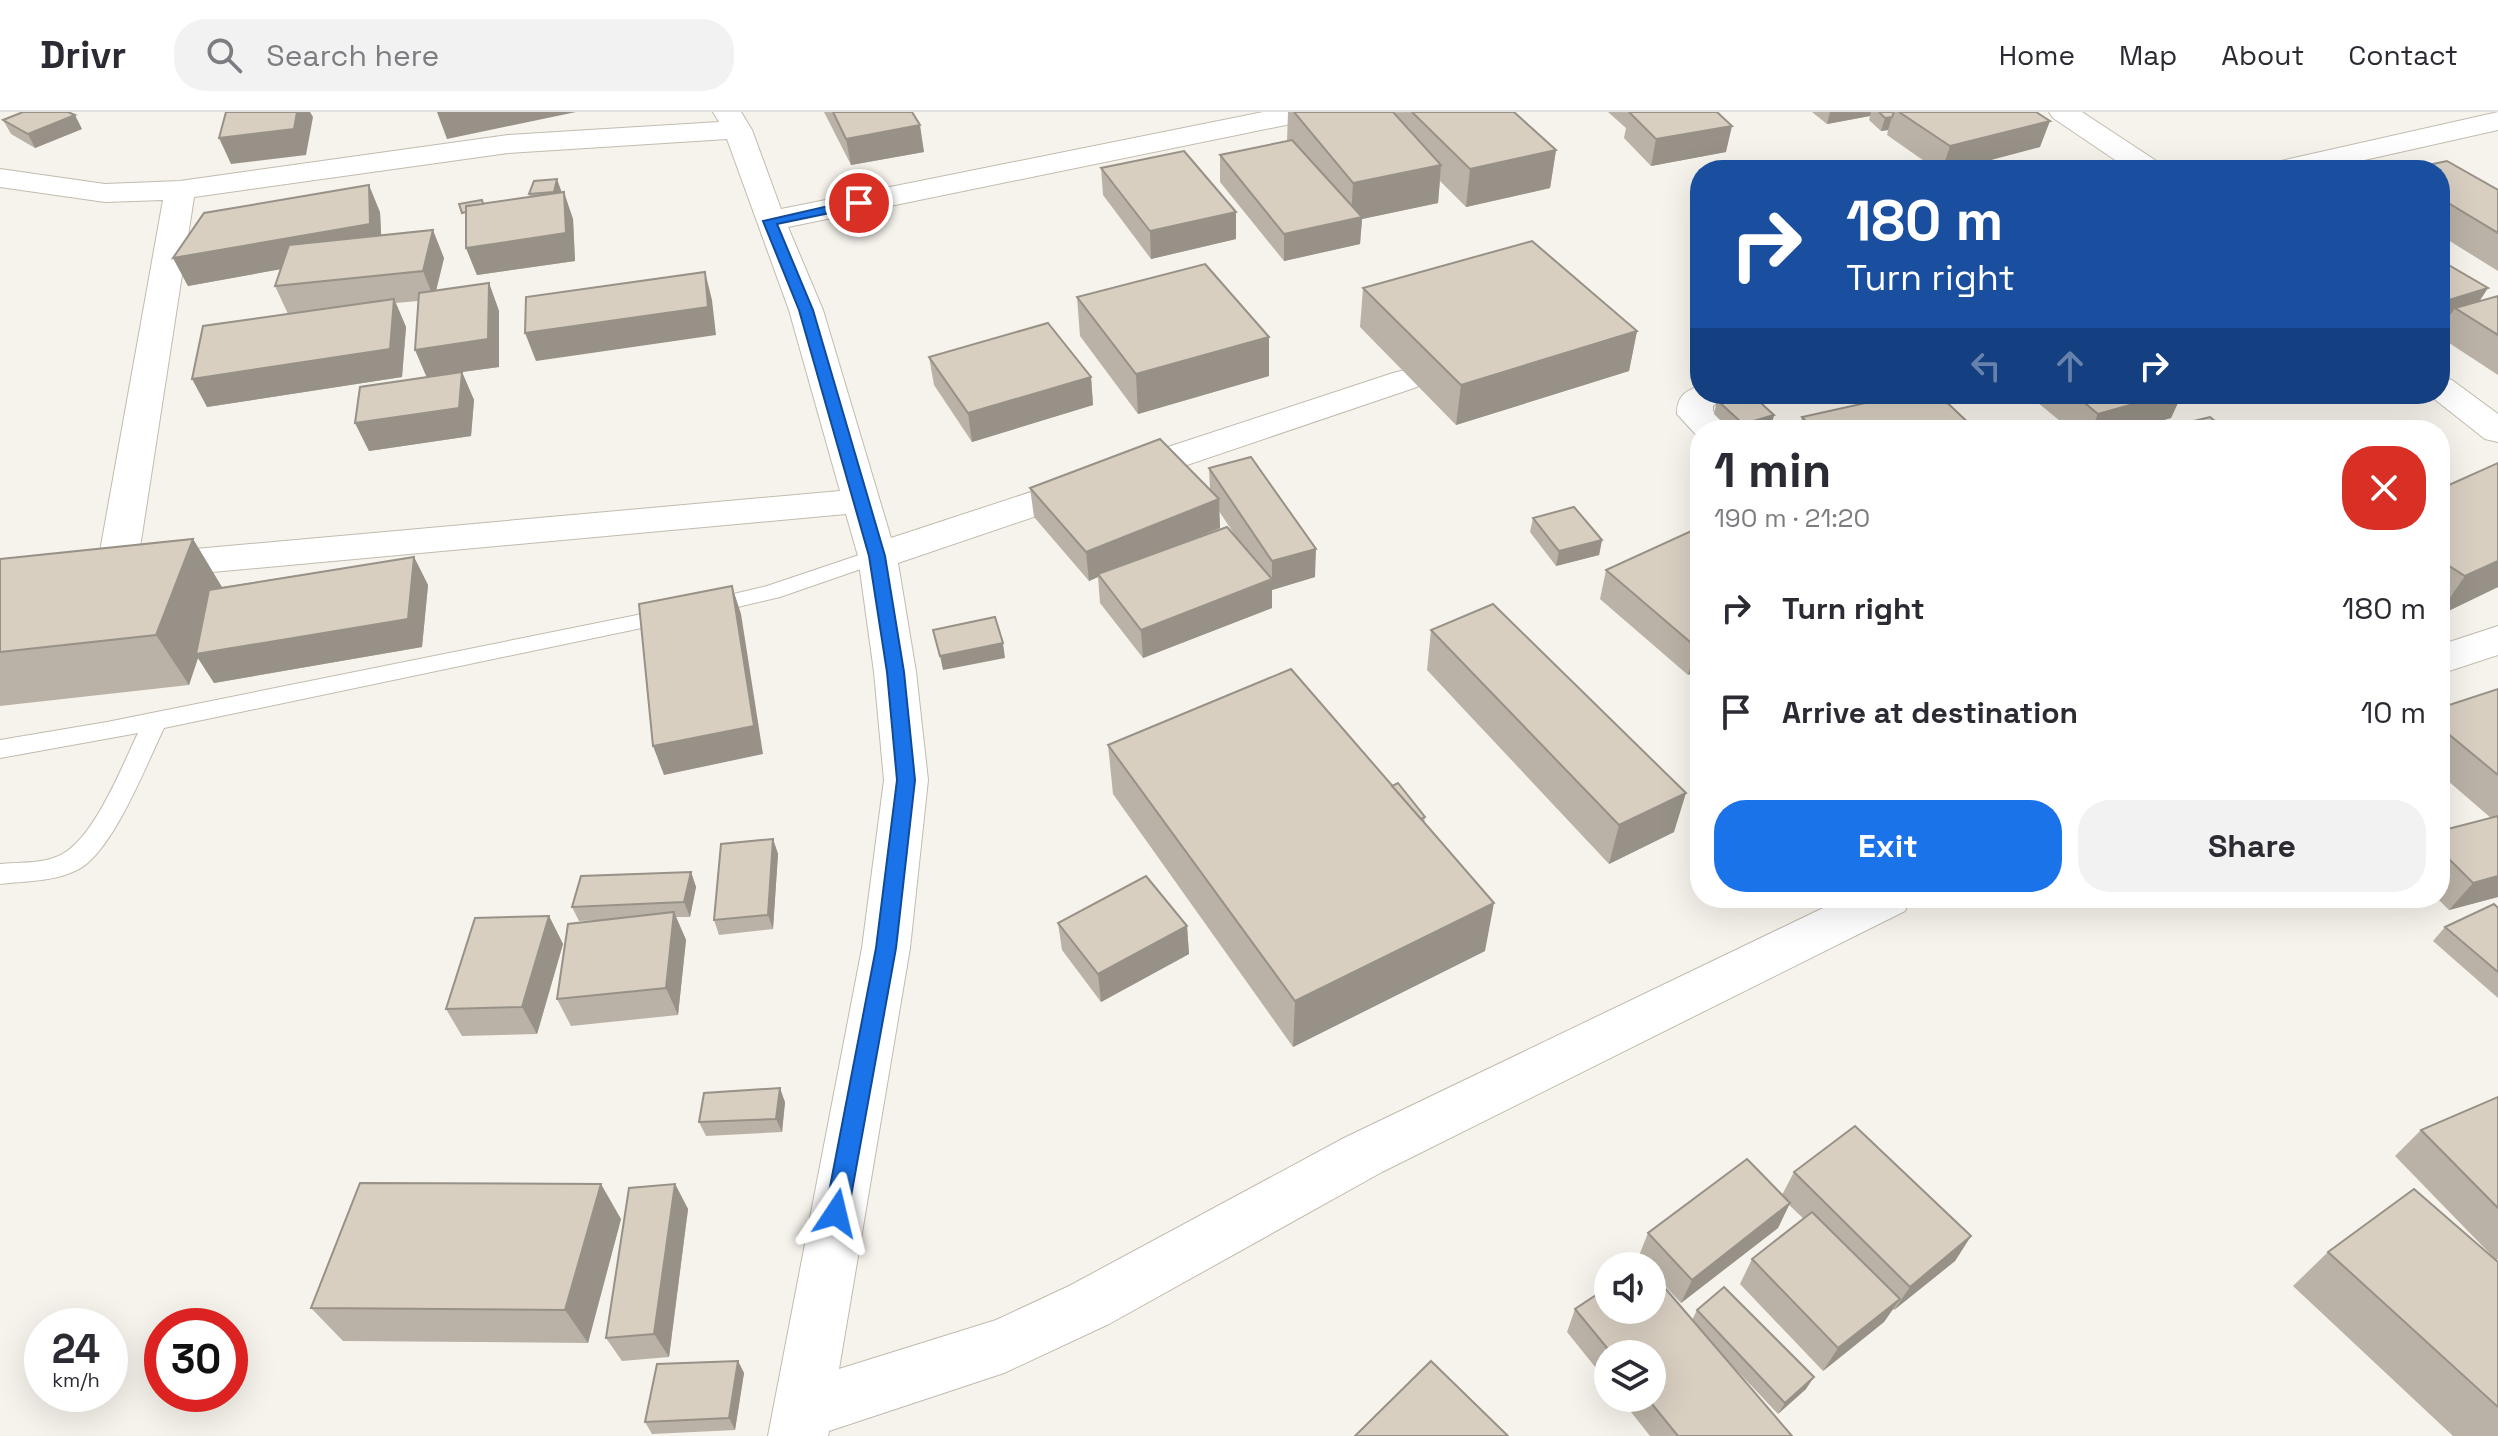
<!DOCTYPE html>
<html lang="en">
<head>
<meta charset="utf-8">
<style>
	body { margin:0; font-family:"Space Grotesk",sans-serif; background:#f2f2f3; color:#2b2b33; height:100vh; display:flex; flex-direction:column; font-size:30px; white-space:nowrap }
	* { box-sizing:border-box; margin:0 }
	p { font-size:26px; color:#7c7c81 }
	.icon { flex:none; width:44px; height:44px; fill:none; stroke:currentColor; stroke-width:2; stroke-linecap:round; stroke-linejoin:round }
	.map { position:relative; flex:1; overflow:hidden }
	.panel { position:absolute; left:1690px; top:308px; width:760px; height:488px; display:flex; flex-direction:column; background:#fff; border-radius:32px; box-shadow:0 8px 32px #0002 }
	.panel>* { flex:none }
	.top-card { position:absolute; left:1690px; top:48px; width:760px; height:244px; border-radius:32px; box-shadow:0 8px 32px #0002; background:#1a4fa0; color:#fff; overflow:hidden }
	.buttons { position:absolute; left:1594px; top:1140px; display:grid; gap:16px }
	.buttons a { display:grid; place-items:center; width:72px; height:72px; border-radius:50%; background:#fff; box-shadow:0 8px 32px #0002; font-size:40px }
	.speed { position:absolute; left:24px; top:1196px; display:flex; gap:16px; font-size:40px; font-weight:700; text-align:center }
	.speed>* { display:grid; place-content:center; width:104px; height:104px; border-radius:50%; background:#fff; box-shadow:0 8px 32px #0002; line-height:1 }
	.speed small { font-size:20px; font-weight:400 }
	.speed .limit { border:12px solid #d22; background:#fff; color:#111 }
	.pin { position:absolute; display:grid; place-items:center; width:68px; height:68px; color:#fff; margin:-34px; border:4px solid #fff; border-radius:50%; box-shadow:0 2px 8px #0007 }
	.me { position:absolute; width:88px; margin:-44px; rotate:10deg; stroke-linejoin:round; filter:drop-shadow(0 0 6px #0008) }
	.turn { display:flex; align-items:center; gap:28px; height:168px; padding:0 24px; font-size:36px }
	.turn .icon { width:104px; height:104px; stroke-width:2.5 }
	.turn b { display:block; font-size:56px; line-height:68px }
	.lanes { display:flex; align-items:center; height:76px; padding:0 24px; background:#0003; justify-content:center; gap:40px; direction:ltr }
	.lanes .off { opacity:.35 }
	.round { display:grid; place-items:center; flex:none; width:84px; height:84px; border-radius:32px; background:#f2f2f3 }
	.summary { display:flex; align-items:center; justify-content:space-between; height:136px; padding:0 24px }
	h1 { font-size:48px; font-weight:800; line-height:60px }
	.primary-button { display:flex; gap:16px; margin-top:auto; padding:16px 24px }
	.primary-button a { flex:1; height:92px; border-radius:32px; background:#1a73e8; color:#fff; font-size:32px; font-weight:800; line-height:92px; text-align:center }
	.primary-button a+a { background:#f2f2f3; color:#2b2b33 }
	ul { padding:0; list-style:none }
	li { display:flex; align-items:center; gap:24px; height:104px; padding:0 24px }
	li div { flex:1 }
	li b { display:block; font-size:30px }
	li em { font-style:normal }
	header { display:flex; align-items:center; gap:48px; box-sizing:border-box; height:112px; padding:0 40px; background:#fff; border-bottom:2px solid #e1e1e2 }
	header strong { font-size:38px }
	nav { display:flex; gap:44px; margin-inline-start:auto; font-size:28px }
	.search { width:560px; height:72px; background:#f2f2f3; display:flex; align-items:center; gap:20px; box-sizing:border-box; padding:0 28px; border-radius:32px; color:#7c7c81; font-size:30px }
	.map>svg:first-child { display:block }
	.lines { fill:none; stroke-linecap:round; stroke-linejoin:round }
	.lane-casing { stroke:#c2bbae; stroke-width:2 }
	.street-casing { stroke:#c2bbae; stroke-width:2 }
	.lane { fill:#fff; fill-rule:evenodd }
	.street { fill:#fff; fill-rule:evenodd }
	.wall { fill:#bab2a6; fill-rule:evenodd }
	.shaded-wall { fill:#979187 }
	.building { fill:#d8cfc1; stroke:#979187; stroke-width:2 }
	.route { fill:#1a73e8; stroke:#114b97; stroke-width:2 }
</style>
</head>
<body>
<header>
<strong>Drivr</strong>
<div class="search"><svg class="icon" aria-label="search" viewBox="0 0 24 24"><circle cx="10" cy="10" r="6"/><path d="M15 15l6 6"/></svg>Search here</div>
<nav><a>Home</a><a>Map</a><a>About</a><a>Contact</a></nav>
</header>
<div class="map">
<svg width="2498" height="1324" viewBox="0 0 2498 1324">
	<rect width="100%" height="100%" fill="#f6f3ec"/>
	<g class="lines">
		<defs>
			<g id="lane">
				<polygon points="877,437 884,439 888,444 884,449 780,485 708,502 700,500 697,495 700,490 767,474"/>
				<path d="M672,496L680,498L683,503L680,508L164,616C147,651 113,739 79,757C54,770 26,769 0,772V752C18,750 39,752 56,745C92,733 122,654 138,621L0,646V628L107,610Z"/>
			</g>
			<g id="street">
				<path d="M713,0H741L752,18L781,97L1263,0H1319L1315,6L1305,9L788,115L823,198L891,426L1393,261L1405,258L1417,261L1422,268L1417,275L898,451L916,560L928,668L910,836L839,1257L996,1208L1069,1174L1344,1026L1844,786H1911L1905,799L1382,1060L1109,1212L1004,1261L829,1319L828,1324H768L862,836L884,668L874,560L858,444L846,402L147,466L133,462L117,469L103,465L97,456L163,88L105,90L0,75V57L105,72L180,69L508,23L719,10ZM727,27L789,198L840,379L139,442L194,85L508,41Z"/>
				<polygon points="2049,0 2082,0 2161,52 2165,58 2130,58 2053,6"/>
				<polygon points="2498,0 2498,18 2320,58 2266,58 2270,52 2281,49"/>
				<polygon points="2440,265 2452,268 2498,302 2498,330 2485,327 2428,282 2440,282"/>
				<path d="M1700,274V282H1727L1713,294V299L1730,318H1700L1699,326L1677,302C1677,285 1684,279 1700,274Z"/>
				<polygon points="2498,514 2498,543 2440,562 2440,533"/>
			</g>
		</defs>
		<use href="#lane" class="lane-casing"/>
		<use href="#street" class="street-casing"/>
		<use href="#lane" class="lane"/>
		<use href="#street" class="street"/>
	</g>
	<g class="wall">
		<polygon points="824,0 912,0 924,40 851,53"/>
		<polygon points="1288,0 1514,0 1556,38 1550,76 1466,95 1440,69 1438,91 1362,107 1360,132 1284,149 1220,70 1220,43 1287,29"/>
		<polygon points="1608,0 1717,0 1726,40 1651,54 1624,26 1626,16"/>
		<polygon points="1812,0 2036,0 2040,35 1953,58 1937,58 1887,23 1888,18 1881,19 1869,8 1870,4 1827,12"/>
		<polygon points="3,8 82,17 35,36 11,22"/>
		<polygon points="1101,56 1236,100 1236,127 1151,147 1103,83"/>
		<polygon points="2440,58 2498,78 2498,159 2440,123"/>
		<polygon points="562,80 573,107 575,149 477,163 466,136 484,91 530,85 529,82"/>
		<polygon points="380,100 381,124 444,146 436,179 489,171 499,199 499,255 462,260 474,288 471,324 369,339 355,311 427,265 418,189 396,191 406,215 402,265 207,295 288,202 275,174 280,157 188,174 173,146"/>
		<polygon points="2440,148 2480,189 2498,184 2498,263 2440,225 2440,220 2444,212 2440,214"/>
		<polygon points="1363,176 1637,219 1629,259 1456,313 1360,215"/>
		<polygon points="1077,185 1269,264 1138,302 1080,224"/>
		<polygon points="929,245 1091,265 1093,293 972,330 934,273"/>
		<polygon points="1852,282 1938,282 1976,318 1798,318 1802,305 1862,292"/>
		<polygon points="2027,282 2182,282 2171,306 2128,318 2071,318"/>
		<polygon points="1717,288 1774,303 1770,318 1730,318 1714,302"/>
		<polygon points="2181,312 2226,318 2178,318"/>
		<path d="M1209,356L1315,465L1272,478V496L1143,546L1100,491L1098,465L1089,469L1034,405L1030,376L1210,378ZM1219,399L1240,431L1171,435L1220,416Z"/>
		<polygon points="2440,377 2498,475 2440,503"/>
		<polygon points="1533,406 1602,428 1599,443 1556,454 1530,420"/>
		<polygon points="1700,415 1700,557 1688,563 1600,487 1606,458"/>
		<polygon points="193,427 222,475 414,445 428,473 422,535 214,571 198,546 189,573 0,594 0,447"/>
		<polygon points="1431,518 1674,720 1609,752 1427,558"/>
		<polygon points="2498,577 2498,785 2449,798 2437,786 2440,786 2440,719 2491,706 2440,662 2440,596"/>
		<polygon points="1108,633 1392,674 1425,705 1424,711 1485,839 1293,935 1113,682"/>
		<polygon points="773,727 778,742 773,817 719,823 714,808"/>
		<polygon points="691,760 696,775 690,805 676,805 686,828 678,903 571,914 557,887 604,808 579,809 572,795"/>
		<polygon points="2498,796 2498,886 2433,829 2445,815"/>
		<polygon points="549,804 563,832 537,922 462,924 446,897"/>
		<polygon points="1058,811 1187,814 1189,842 1101,890 1062,838"/>
		<polygon points="2498,985 2498,1147 2496,1148 2395,1044 2421,1018"/>
		<polygon points="785,990 782,1020 706,1024 699,1010"/>
		<polygon points="1794,1060 1971,1124 1955,1149 1894,1198 1893,1197 1884,1210 1823,1259 1740,1172 1752,1147 1804,1107 1789,1093 1778,1116 1681,1191 1652,1160 1652,1154 1639,1154 1643,1151 1638,1146 1648,1121 1782,1083"/>
		<polygon points="675,1072 688,1097 669,1245 622,1249 606,1226"/>
		<polygon points="621,1107 588,1231 343,1229 311,1196"/>
		<polygon points="2328,1140 2498,1150 2498,1324 2453,1324 2293,1174"/>
		<polygon points="1575,1197 1692,1208 1697,1198 1806,1277 1778,1302 1728,1249 1792,1324 1650,1324 1620,1286 1652,1286 1652,1242 1608,1242 1608,1271 1567,1220"/>
		<polygon points="738,1249 744,1261 735,1318 652,1322 645,1310"/>
	</g>
	<g class="shaded-wall">
		<polygon points="297,0 310,0 313,5 306,43 231,52 219,26"/>
		<polygon points="437,0 576,0 447,27"/>
		<polygon points="1830,0 1871,0 1870,4 1827,12"/>
		<polygon points="75,3 82,17 35,36 28,22"/>
		<polygon points="1892,5 1888,18 1881,19 1885,6"/>
		<polygon points="2050,9 2040,35 1953,58 1942,58 1950,34"/>
		<polygon points="920,13 924,40 851,53 846,27"/>
		<polygon points="1732,14 1726,40 1651,54 1656,27"/>
		<polygon points="1556,38 1550,76 1466,95 1470,57"/>
		<polygon points="1441,53 1438,91 1362,107 1360,132 1284,149 1284,122 1351,107 1353,71"/>
		<polygon points="557,67 562,81 558,94 554,80"/>
		<polygon points="369,73 380,100 382,139 188,174 173,146"/>
		<polygon points="564,80 573,107 575,149 477,163 466,136"/>
		<polygon points="1236,100 1236,127 1151,147 1150,119"/>
		<polygon points="433,118 444,146 434,187 423,159"/>
		<polygon points="705,160 712,188 716,223 536,249 525,221"/>
		<polygon points="489,171 499,199 499,255 462,260 474,288 471,324 369,339 355,311 427,266 415,238"/>
		<polygon points="2488,176 2470,204 2455,196 2444,212 2440,214 2440,203 2449,188"/>
		<polygon points="394,187 406,215 402,265 207,295 192,267"/>
		<polygon points="1637,219 1629,259 1456,313 1461,273"/>
		<polygon points="1269,225 1269,264 1138,302 1136,262"/>
		<polygon points="1091,265 1093,293 972,330 968,301"/>
		<polygon points="2169,282 2182,282 2171,306 2128,318 2091,318 2098,302"/>
		<polygon points="1774,303 1770,318 1741,318 1743,312"/>
		<polygon points="1219,387 1220,416 1099,465 1098,462 1098,465 1089,469 1086,440"/>
		<polygon points="193,427 223,477 414,445 428,473 422,535 214,571 198,546 189,573 156,523"/>
		<polygon points="1602,428 1599,443 1556,454 1559,439"/>
		<polygon points="1316,437 1315,465 1272,478 1272,496 1143,546 1141,518 1272,468 1272,449"/>
		<polygon points="2498,449 2498,475 2440,503 2440,500 2465,464"/>
		<polygon points="732,474 741,502 763,642 664,663 653,634"/>
		<polygon points="1003,531 1005,546 943,558 940,544"/>
		<polygon points="1700,532 1700,557 1688,563 1696,535"/>
		<polygon points="1686,681 1674,720 1609,752 1619,713"/>
		<polygon points="773,727 778,742 773,817 768,803"/>
		<polygon points="691,760 696,775 690,805 684,790"/>
		<polygon points="2498,764 2498,785 2449,798 2473,771"/>
		<polygon points="1494,791 1485,839 1293,935 1295,889"/>
		<polygon points="674,800 686,828 678,903 666,876"/>
		<polygon points="549,804 563,832 537,922 522,895"/>
		<polygon points="1187,814 1189,842 1101,890 1098,862"/>
		<polygon points="780,976 785,990 782,1020 776,1007"/>
		<polygon points="601,1072 621,1107 588,1231 565,1198"/>
		<polygon points="675,1072 688,1097 669,1245 654,1222"/>
		<polygon points="1790,1091 1778,1116 1681,1191 1692,1168"/>
		<polygon points="1971,1124 1955,1149 1894,1198 1910,1175"/>
		<polygon points="1900,1187 1884,1210 1823,1259 1838,1236"/>
		<polygon points="738,1249 744,1261 735,1318 729,1306"/>
		<polygon points="1814,1265 1806,1277 1778,1302 1785,1291"/>
	</g>
	<g class="building">
		<polygon points="23,0 68,0 75,3 28,22 3,8"/>
		<polygon points="226,0 297,0 294,17 219,26"/>
		<polygon points="833,0 912,0 920,13 846,27"/>
		<polygon points="1294,0 1393,0 1441,53 1353,71"/>
		<polygon points="1412,0 1514,0 1556,38 1470,57"/>
		<polygon points="1629,0 1717,0 1732,14 1656,27"/>
		<polygon points="1879,0 1894,0 1892,5 1885,6"/>
		<polygon points="1899,0 2036,0 2050,9 1950,34"/>
		<polygon points="1292,28 1362,105 1284,122 1220,43"/>
		<polygon points="1184,39 1236,100 1150,119 1101,56"/>
		<polygon points="2447,49 2498,78 2498,121 2440,86 2440,58 2404,58"/>
		<polygon points="557,67 554,80 529,82 534,69"/>
		<polygon points="369,73 370,112 173,146 204,101"/>
		<polygon points="564,80 566,121 466,136 466,94"/>
		<polygon points="482,88 483,92 466,94 466,100 462,101 459,92"/>
		<polygon points="433,118 423,159 275,174 289,133"/>
		<polygon points="1532,129 1637,219 1461,273 1363,176"/>
		<polygon points="2440,148 2488,176 2449,188 2440,183"/>
		<polygon points="1205,152 1269,225 1136,262 1077,185"/>
		<polygon points="705,160 708,195 525,221 526,185"/>
		<polygon points="489,171 488,227 415,238 419,181"/>
		<polygon points="2498,184 2498,223 2455,196"/>
		<polygon points="394,187 390,237 192,267 203,214"/>
		<polygon points="1048,211 1091,265 968,301 929,245"/>
		<polygon points="462,260 459,296 355,311 360,275"/>
		<polygon points="1738,282 1751,282 1774,303 1743,312 1717,288"/>
		<polygon points="1871,282 1904,282 1877,287"/>
		<polygon points="1906,282 1938,282 1976,318 1814,318 1802,305"/>
		<polygon points="2074,282 2169,282 2098,302"/>
		<polygon points="2210,305 2226,318 2188,318 2181,312"/>
		<polygon points="1160,327 1219,387 1086,440 1030,376"/>
		<polygon points="1251,345 1316,437 1272,449 1209,356"/>
		<polygon points="2498,351 2498,449 2465,464 2440,448 2440,377"/>
		<polygon points="1574,395 1602,428 1559,439 1533,406"/>
		<polygon points="1227,415 1272,467 1141,518 1098,462"/>
		<polygon points="1700,415 1700,532 1696,535 1606,458"/>
		<polygon points="193,427 156,523 0,540 0,447"/>
		<polygon points="414,445 408,507 196,542 209,478"/>
		<polygon points="732,474 754,614 653,634 639,492"/>
		<polygon points="1493,492 1686,681 1619,713 1431,518"/>
		<polygon points="995,505 1003,531 940,544 933,518"/>
		<polygon points="1291,557 1494,791 1295,889 1108,633"/>
		<polygon points="2498,577 2498,663 2440,615 2440,596"/>
		<polygon points="1398,671 1425,705 1421,707 1392,674"/>
		<polygon points="2498,704 2498,764 2473,771 2440,738 2440,719"/>
		<polygon points="773,727 768,803 714,808 721,732"/>
		<polygon points="691,760 684,790 572,795 581,764"/>
		<polygon points="1146,764 1187,814 1098,862 1058,811"/>
		<polygon points="2494,792 2498,796 2498,860 2445,815"/>
		<polygon points="674,800 666,876 557,887 568,812"/>
		<polygon points="549,804 522,895 446,897 475,806"/>
		<polygon points="780,976 776,1007 699,1010 704,981"/>
		<polygon points="2498,985 2498,1096 2421,1018"/>
		<polygon points="1855,1014 1971,1124 1910,1175 1794,1060"/>
		<polygon points="1747,1047 1790,1091 1692,1168 1648,1121"/>
		<polygon points="360,1071 601,1072 565,1198 311,1196"/>
		<polygon points="675,1072 654,1222 606,1226 629,1076"/>
		<polygon points="2414,1077 2498,1150 2498,1295 2328,1140"/>
		<polygon points="1812,1100 1900,1187 1838,1236 1752,1147"/>
		<polygon points="1652,1161 1792,1324 1678,1324 1647,1286 1652,1286 1652,1242 1612,1242 1575,1197 1608,1175 1608,1198 1652,1198"/>
		<polygon points="1724,1175 1814,1265 1785,1291 1697,1198"/>
		<polygon points="738,1249 729,1306 645,1310 657,1252"/>
		<polygon points="1431,1249 1508,1324 1355,1324"/>
	</g>
	<polygon class="route" points="859,87 865,91 863,94 777,112 813,198 885,444 904,560 915,668 896,836 848,1101 844,1108 836,1111 828,1108 825,1101 876,836 897,668 887,560 869,444 799,198 763,109"/>
</svg>
<div class="buttons">
<a><svg class="icon" aria-label="sound" viewBox="0 0 24 24"><path d="M4 9h4l5-4v14l-5-4H4zM17 9q2 3 0 6"/></svg></a>
<a><svg class="icon" aria-label="layers" viewBox="0 0 24 24"><path d="M12 4l9 5-9 5-9-5zM3 14l9 5 9-5"/></svg></a>
</div>
<div class="speed"><div>24<small>km/h</small></div><div class="limit">30</div></div>
<div class="pin" style="left:859px;top:91px;background:#d93025"><svg class="icon" aria-label="arrive" viewBox="0 0 24 24"><path d="M6 21V4h12l-3 4 3 4H6"/></svg></div>
<svg class="me" style="left:836px;top:1101px" viewBox="-20 -20 40 40"><path d="M0-17L14 15 0 8-14 15z" fill="#1a73e8" stroke="#fff" stroke-width="4"/></svg>
<div class="top-card">
<div class="turn"><svg class="icon" aria-label="right" viewBox="0 0 24 24"><path d="M7 20v-9h11M14 6l5 5-5 5"/></svg><div><b>180 m</b>Turn right</div></div>
<div class="lanes"><svg class="icon off" aria-label="left" viewBox="0 0 24 24"><path d="M17 20v-9H6M10 6l-5 5 5 5"/></svg><svg class="icon off" aria-label="ahead" viewBox="0 0 24 24"><path d="M12 20V5M6 11l6-6 6 6"/></svg><svg class="icon" aria-label="right" viewBox="0 0 24 24"><path d="M7 20v-9h11M14 6l5 5-5 5"/></svg></div>
</div>
<section class="panel">
<div class="summary"><div><h1>1 min</h1><p>190 m · 21:20</p></div><a class="round" style="background:#d93025;color:#fff"><svg class="icon" aria-label="close" viewBox="0 0 24 24"><path d="M6 6l12 12M18 6L6 18"/></svg></a></div>
<ul>
<li><svg class="icon" aria-label="right" viewBox="0 0 24 24"><path d="M7 20v-9h11M14 6l5 5-5 5"/></svg><div><b>Turn right</b></div><em>180 m</em></li>
<li><svg class="icon" aria-label="arrive" viewBox="0 0 24 24"><path d="M6 21V4h12l-3 4 3 4H6"/></svg><div><b>Arrive at destination</b></div><em>10 m</em></li>
</ul>
<div class="primary-button"><a>Exit</a><a>Share</a></div>
</section>
</div>
</body>
</html>
